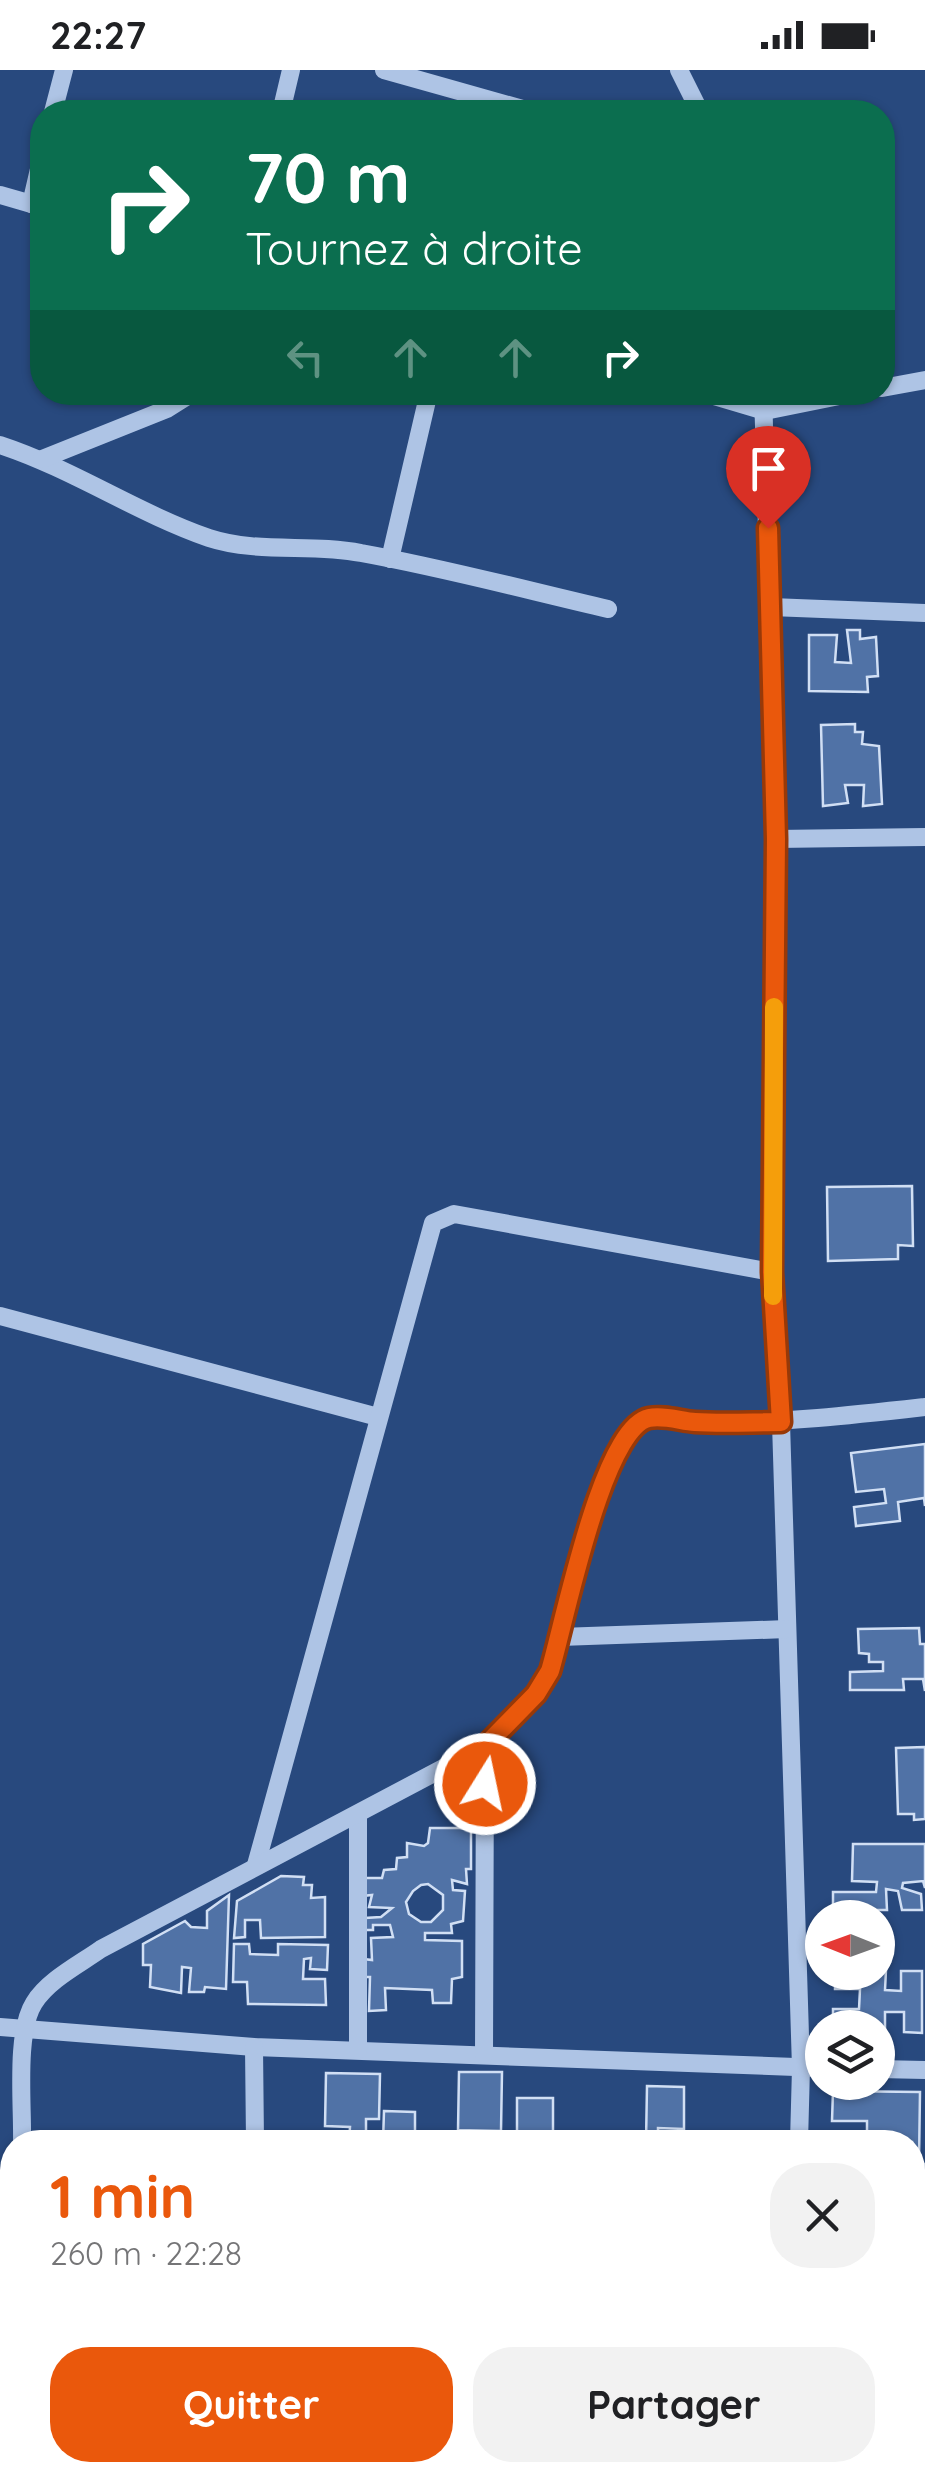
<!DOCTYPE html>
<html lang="fr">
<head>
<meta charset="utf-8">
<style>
	body { margin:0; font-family:Quicksand,sans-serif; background:#f2f2f2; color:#202124; height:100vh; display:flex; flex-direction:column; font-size:38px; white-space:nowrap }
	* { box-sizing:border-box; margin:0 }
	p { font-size:32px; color:#757577 }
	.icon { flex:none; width:55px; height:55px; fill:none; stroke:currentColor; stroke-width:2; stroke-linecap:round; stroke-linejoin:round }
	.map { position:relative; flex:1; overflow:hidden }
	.side { position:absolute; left:0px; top:2060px; width:925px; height:352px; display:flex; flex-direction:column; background:#fff; border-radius:40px 40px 0 0; box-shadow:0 2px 8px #0004 }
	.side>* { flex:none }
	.banner { position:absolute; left:30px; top:30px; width:865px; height:305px; border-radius:40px; box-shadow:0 2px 8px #0004; background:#0b6e4f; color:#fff; overflow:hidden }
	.needle { width:65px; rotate:271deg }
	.controls { position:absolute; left:805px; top:1830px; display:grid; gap:20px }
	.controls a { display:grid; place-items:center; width:90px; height:90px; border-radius:50%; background:#fff; box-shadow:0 2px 8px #0004; font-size:50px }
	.pin { position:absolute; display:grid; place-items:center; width:85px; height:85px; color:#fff; margin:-102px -42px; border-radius:50% 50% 50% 0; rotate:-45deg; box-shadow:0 0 10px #0007 }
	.pin .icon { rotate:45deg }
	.me { position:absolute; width:110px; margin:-55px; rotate:10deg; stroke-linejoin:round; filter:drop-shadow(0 0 8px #0008) }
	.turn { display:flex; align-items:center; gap:35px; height:210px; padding:0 50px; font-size:45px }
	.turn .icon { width:130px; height:130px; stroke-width:2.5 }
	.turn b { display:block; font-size:70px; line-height:85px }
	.lanes { display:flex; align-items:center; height:95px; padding:0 50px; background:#0003; justify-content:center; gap:50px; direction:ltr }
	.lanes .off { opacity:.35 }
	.round { display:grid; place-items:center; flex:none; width:105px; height:105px; border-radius:40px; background:#f2f2f2 }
	.head { display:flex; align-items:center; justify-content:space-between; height:170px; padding:0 50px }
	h1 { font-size:60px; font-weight:700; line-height:75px; color:#ea580c }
	.primary-button { display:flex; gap:20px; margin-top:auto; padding:20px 50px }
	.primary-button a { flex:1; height:115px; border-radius:40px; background:#ea580c; color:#fff; font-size:40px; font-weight:700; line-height:115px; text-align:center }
	.primary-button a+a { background:#f2f2f2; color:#202124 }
	.status { display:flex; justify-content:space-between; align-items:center; height:70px; padding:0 50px; background:#fff; direction:ltr }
	.status svg { height:28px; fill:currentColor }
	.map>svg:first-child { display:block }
	.building { fill:#5072a6; stroke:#d1dff4; stroke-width:2.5; fill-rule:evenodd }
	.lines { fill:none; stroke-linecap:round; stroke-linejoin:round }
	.minor { stroke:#aec4e5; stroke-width:18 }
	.route-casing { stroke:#983908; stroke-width:25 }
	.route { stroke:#ea580c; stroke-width:18 }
	.slow { stroke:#f59e0b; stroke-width:18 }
</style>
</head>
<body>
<div class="status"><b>22:27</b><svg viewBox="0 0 49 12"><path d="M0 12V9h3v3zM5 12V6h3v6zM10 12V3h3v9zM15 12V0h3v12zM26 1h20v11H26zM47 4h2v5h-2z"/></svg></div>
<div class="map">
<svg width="925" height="2411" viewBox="0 0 925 2411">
	<rect width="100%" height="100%" fill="#28497e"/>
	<g class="building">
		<polygon points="847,560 860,560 860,569 876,567 878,606 867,607 868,622 809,621 809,565 837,565 835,592 851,593"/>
		<polygon points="855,654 855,662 863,662 862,674 879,676 882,734 863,736 864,715 845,715 848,733 823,736 821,655"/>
		<polygon points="912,1116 913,1176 898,1175 898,1189 828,1191 827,1117"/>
		<polygon points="925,1374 925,1436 924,1428 898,1432 900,1451 856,1456 854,1437 886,1433 884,1419 856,1422 851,1383"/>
		<polygon points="919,1558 920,1574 925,1574 925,1621 923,1609 903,1609 904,1620 850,1620 850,1602 883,1601 883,1592 869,1592 869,1584 859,1583 858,1559"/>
		<polygon points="925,1677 925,1749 914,1750 914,1744 898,1744 896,1678"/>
		<path d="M430,1758H471V1799H466L467,1814L452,1810L453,1820L465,1821L463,1851L451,1854L452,1863H425V1870L462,1871V1907L452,1909L451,1933H433L432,1920L385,1918L386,1940L369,1941L370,1907H362L363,1889L372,1890L371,1868L393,1867L390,1855H373V1860H365V1848L381,1847L392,1838L369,1837L372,1825L362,1826L364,1808H382L384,1800L396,1799L397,1788L407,1787V1773L424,1776L428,1773ZM428,1814L443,1825V1840L431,1852H421L409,1844L406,1832L413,1821L421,1815Z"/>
		<polygon points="853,1774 925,1774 925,1818 923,1811 903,1813 902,1818 921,1824 922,1840 902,1840 898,1821 886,1819 887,1840 833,1840 833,1822 876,1822 877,1812 852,1811"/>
		<polygon points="281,1806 304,1807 303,1815 312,1815 311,1828 325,1827 325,1867 261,1868 260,1850 245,1850 245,1867 234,1868 237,1831"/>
		<polygon points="229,1825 226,1919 205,1917 204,1922 189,1922 191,1898 182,1897 181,1923 150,1917 151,1895 143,1895 143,1874 185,1851 191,1857 207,1858 207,1841"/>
		<polygon points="234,1874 249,1874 250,1884 278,1885 278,1874 328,1875 327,1900 310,1899 311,1888 304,1889 303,1909 325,1909 326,1935 248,1934 247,1912 233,1912"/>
		<polygon points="878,1900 886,1900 885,1920 901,1921 901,1901 922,1901 922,1963 904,1962 904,1942 885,1942 885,1960 833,1958 833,1939 859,1939 860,1919 835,1919 835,1902"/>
		<polygon points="459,2002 502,2002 501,2061 458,2060"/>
		<polygon points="326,2003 380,2004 379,2049 366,2049 366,2067 378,2068 378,2072 349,2072 350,2057 325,2056"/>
		<polygon points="647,2016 684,2017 684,2059 658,2058 658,2069 683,2070 683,2072 646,2072"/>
		<polygon points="833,2021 920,2022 919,2092 912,2092 912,2072 832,2072 832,2069 867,2070 867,2051 832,2051"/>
		<rect x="517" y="2028" width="36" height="44"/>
		<polygon points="384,2041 415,2042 415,2072 383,2072"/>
		<polygon points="166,2064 202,2065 205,2072 166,2072"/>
		<rect x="421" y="2065" width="42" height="7"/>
		<polygon points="912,2094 924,2094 923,2153 913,2153"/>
		<polygon points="915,2212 924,2212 924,2243 917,2243 918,2252 923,2251 923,2264 912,2264"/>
		<polygon points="912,2273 922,2273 920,2318 912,2317"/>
		<polygon points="912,2392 918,2392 917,2411 892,2411 892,2400 912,2400"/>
		<polygon points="379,2400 445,2400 445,2411 352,2411 352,2407 379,2407"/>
		<polygon points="673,2400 712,2400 713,2411 673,2411"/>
		<polygon points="830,2402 888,2403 887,2411 830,2411"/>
		<polygon points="490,2404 577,2405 577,2411 490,2411"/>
	</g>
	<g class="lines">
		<g class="minor">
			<polyline points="384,0 533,42"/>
			<polyline points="679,0 700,42"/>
			<polyline points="53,42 64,0"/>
			<polyline points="281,42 291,0"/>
			<polyline points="0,125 42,137"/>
			<polyline points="31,134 42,86"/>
			<polyline points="882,318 925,310"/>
			<polyline points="701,322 765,341 859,322"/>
			<polyline points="763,322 776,769 772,1202 781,1353 801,1998 799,2072"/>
			<path d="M0,375C73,399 137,443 209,468C258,484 312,473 361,483C444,498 526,520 608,539"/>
			<polyline points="42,389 167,339 194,322"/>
			<polyline points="390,489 429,322"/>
			<polyline points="771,537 925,543"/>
			<polyline points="776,769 925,767"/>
			<polyline points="0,1246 378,1347"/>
			<polyline points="560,1567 787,1559"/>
			<polyline points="256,1795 433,1153 454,1144 772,1202"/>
			<polyline points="0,1957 254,1977 822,1998"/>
			<polyline points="254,1977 255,2072"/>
			<polyline points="358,1980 358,1744"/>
			<polyline points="484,1985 485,1676"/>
			<polyline points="878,1999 925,2000"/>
			<path d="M22,2072C23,2036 15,1963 34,1933C48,1910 80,1894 101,1879L485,1676L536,1624L549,1601C564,1555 602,1373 638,1352C657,1341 691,1352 713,1352C784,1353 854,1345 925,1337"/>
			<polyline points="0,2248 12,2248"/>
			<polyline points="474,2400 475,2411"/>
			<polyline points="796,2400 796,2411"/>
			<polyline points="15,2411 16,2400"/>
			<polyline points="250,2411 251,2400"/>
		</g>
	</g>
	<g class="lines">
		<defs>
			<path id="route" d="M485,1714V1676L536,1624L550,1601C564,1555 602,1358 649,1348C664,1345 681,1351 695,1352C724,1354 753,1352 781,1352L772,1202L776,769L768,458"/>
		</defs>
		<use href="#route" class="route-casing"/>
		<use href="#route" class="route"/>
		<polyline class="slow" points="773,1226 774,937"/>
	</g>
</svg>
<div class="controls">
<a><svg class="needle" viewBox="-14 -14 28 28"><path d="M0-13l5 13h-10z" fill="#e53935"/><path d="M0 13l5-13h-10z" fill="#757577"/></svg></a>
<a><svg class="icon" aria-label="layers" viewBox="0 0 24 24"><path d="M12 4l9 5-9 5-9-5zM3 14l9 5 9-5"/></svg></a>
</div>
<div class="pin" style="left:768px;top:458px;background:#d93025"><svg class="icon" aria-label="arrive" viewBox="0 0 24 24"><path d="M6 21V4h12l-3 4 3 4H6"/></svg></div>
<svg class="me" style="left:485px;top:1714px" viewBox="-20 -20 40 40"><circle r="17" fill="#ea580c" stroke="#fff" stroke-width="3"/><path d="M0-11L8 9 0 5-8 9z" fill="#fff"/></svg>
<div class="banner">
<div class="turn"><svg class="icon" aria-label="right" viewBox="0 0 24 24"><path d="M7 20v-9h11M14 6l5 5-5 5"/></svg><div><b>70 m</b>Tournez à droite</div></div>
<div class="lanes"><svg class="icon off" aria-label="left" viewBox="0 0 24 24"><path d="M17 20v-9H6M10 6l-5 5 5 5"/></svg><svg class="icon off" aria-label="ahead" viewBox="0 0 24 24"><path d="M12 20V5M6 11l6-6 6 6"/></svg><svg class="icon off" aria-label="ahead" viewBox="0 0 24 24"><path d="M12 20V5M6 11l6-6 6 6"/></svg><svg class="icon" aria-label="right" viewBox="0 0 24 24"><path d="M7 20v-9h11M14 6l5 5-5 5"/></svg></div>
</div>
<section class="side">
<div class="head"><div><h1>1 min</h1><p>260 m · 22:28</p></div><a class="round"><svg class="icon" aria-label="close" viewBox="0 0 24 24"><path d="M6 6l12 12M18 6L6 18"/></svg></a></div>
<div class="primary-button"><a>Quitter</a><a>Partager</a></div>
</section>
</div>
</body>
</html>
